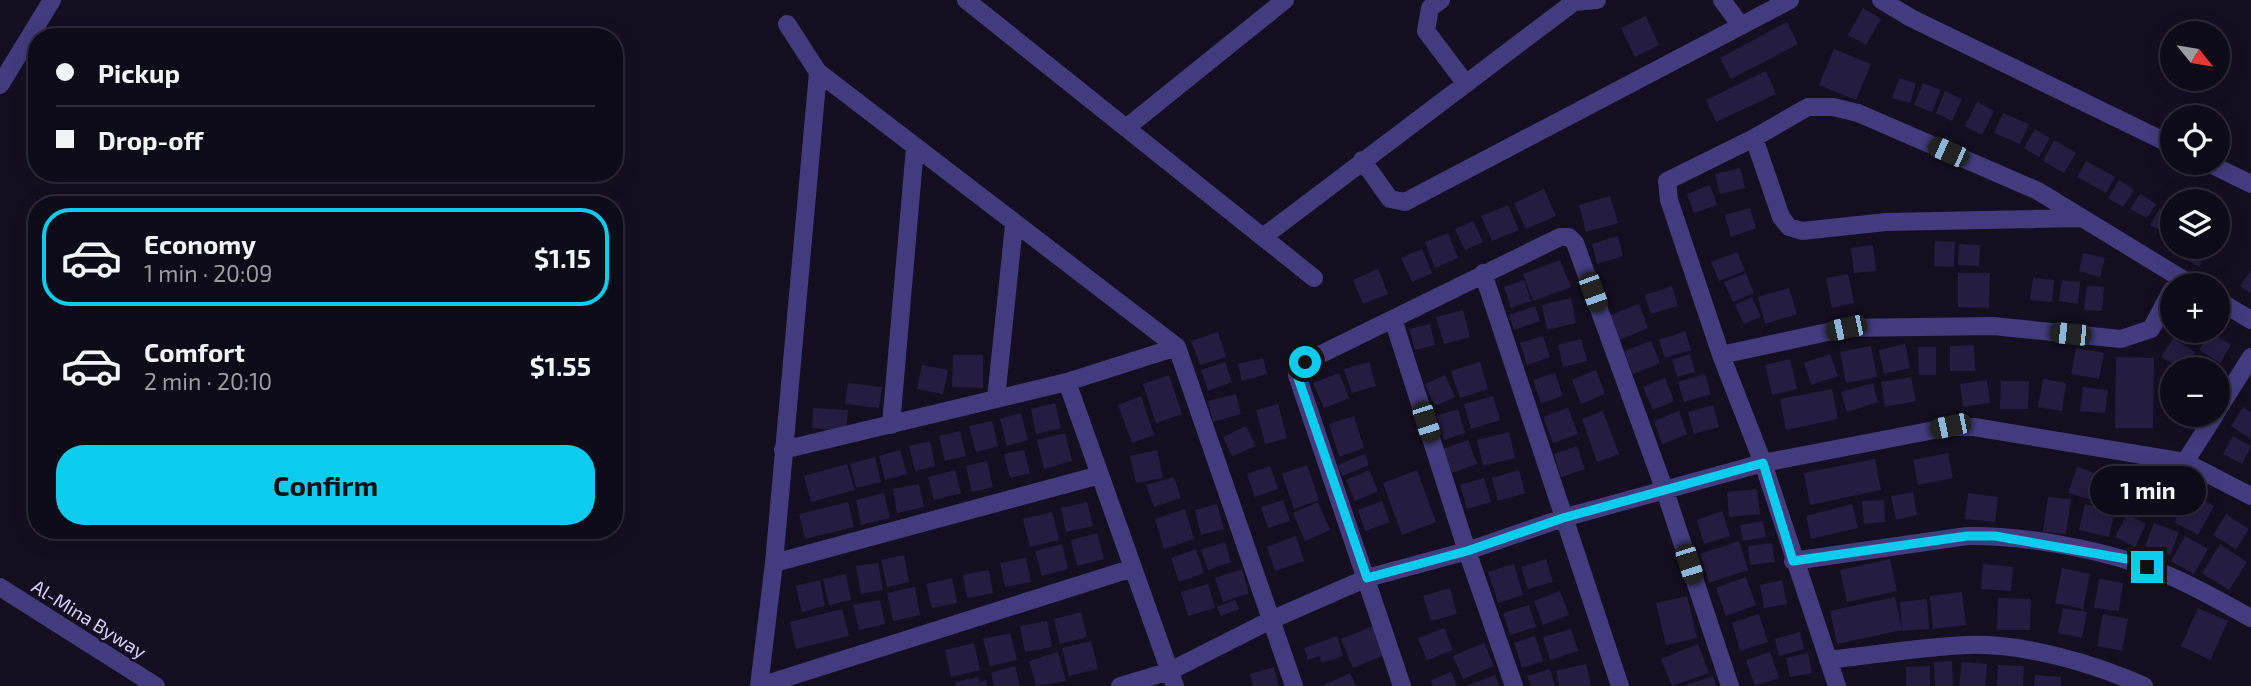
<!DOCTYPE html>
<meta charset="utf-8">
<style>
body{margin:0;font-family:"Exo 2",sans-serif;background:#1c1926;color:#f1f3f6;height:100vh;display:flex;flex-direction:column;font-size:26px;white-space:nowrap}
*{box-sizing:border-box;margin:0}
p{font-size:23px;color:#9b9ba2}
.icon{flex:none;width:38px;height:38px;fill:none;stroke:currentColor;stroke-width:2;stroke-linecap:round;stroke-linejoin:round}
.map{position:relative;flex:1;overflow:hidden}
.details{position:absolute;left:28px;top:196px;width:595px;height:343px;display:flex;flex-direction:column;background:#0e0b19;border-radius:28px;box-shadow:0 4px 18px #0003,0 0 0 2px #2e2b38}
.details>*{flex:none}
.banner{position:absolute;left:28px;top:28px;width:595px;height:154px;border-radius:28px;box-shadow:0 4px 18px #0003,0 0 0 2px #2e2b38;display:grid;align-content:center;height:154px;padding:0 28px;background:#0e0b19}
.needle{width:46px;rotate:120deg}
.controls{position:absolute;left:2160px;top:21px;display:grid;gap:14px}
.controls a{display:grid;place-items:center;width:70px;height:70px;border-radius:50%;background:#0e0b19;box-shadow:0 4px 18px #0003,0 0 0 2px #2e2b38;font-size:35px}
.end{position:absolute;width:32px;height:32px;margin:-16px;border:9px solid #0cccee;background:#111;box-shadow:0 0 0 4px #111}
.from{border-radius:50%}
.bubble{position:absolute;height:49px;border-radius:24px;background:#0e0b19;box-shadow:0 4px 18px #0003,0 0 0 2px #2e2b38;font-size:23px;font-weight:700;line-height:49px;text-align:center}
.car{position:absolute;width:21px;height:42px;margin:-21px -10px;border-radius:9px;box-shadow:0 0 5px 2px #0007;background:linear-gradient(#222 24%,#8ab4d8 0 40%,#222 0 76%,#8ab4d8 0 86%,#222 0)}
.banner b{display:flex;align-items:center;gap:24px;height:66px;font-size:26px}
.banner b+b{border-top:2px solid #2e2b38}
.banner i{width:18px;height:18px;background:#f1f3f6}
ul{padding:12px 0 0;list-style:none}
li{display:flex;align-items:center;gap:21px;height:98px;margin:0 14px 10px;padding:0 14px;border:4px solid transparent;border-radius:28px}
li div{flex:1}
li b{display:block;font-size:26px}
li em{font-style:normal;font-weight:700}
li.selected{border-color:#0cccee}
li>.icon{width:63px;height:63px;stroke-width:1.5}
.action{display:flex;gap:14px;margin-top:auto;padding:14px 28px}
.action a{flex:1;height:80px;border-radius:28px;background:#0cccee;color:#111;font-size:28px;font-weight:700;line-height:80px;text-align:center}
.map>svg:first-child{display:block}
.building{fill:#251c41}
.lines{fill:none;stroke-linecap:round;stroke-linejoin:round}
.minor{stroke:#423c7e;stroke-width:18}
.tertiary{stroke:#423c7e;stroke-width:18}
.route{stroke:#0cccee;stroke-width:9}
.labels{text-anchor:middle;stroke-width:5;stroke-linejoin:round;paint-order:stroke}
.street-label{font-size:19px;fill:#d8d1fd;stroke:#130f21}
</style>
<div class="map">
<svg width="2251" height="686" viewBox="0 0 2251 686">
<rect width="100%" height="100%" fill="#130f21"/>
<!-- building -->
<path class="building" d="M1863,8L1881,19L1866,45L1848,35Z
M1646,16L1659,45L1635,57L1621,28Z
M1787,22L1798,44L1731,79L1720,58Z
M1834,49L1871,64L1856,100L1819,85Z
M1766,71L1776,94L1716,122L1706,100Z
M1899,78L1916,83L1910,103L1892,98Z
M1923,83L1941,90L1932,112L1914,105Z
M1945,91L1962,99L1952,121L1936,113Z
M1977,102L1994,111L1982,135L1965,126Z
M2003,113L2029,124L2020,144L1994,133Z
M2035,129L2050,138L2039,157L2024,148Z
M2054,140L2076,153L2064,173L2043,161Z
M2086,161L2115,177L2106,193L2077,177Z
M1740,168L1745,188L1720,194L1715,174Z
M2119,180L2134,190L2123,207L2108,198Z
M1710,185L1717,205L1694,213L1687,194Z
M1544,189L1556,216L1526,229L1514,203Z
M2140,194L2156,204L2147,218L2130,209Z
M1610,196L1618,223L1586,232L1579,205Z
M1508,205L1519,230L1492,241L1481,216Z
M1750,208L1756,228L1731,237L1725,215Z
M2160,208L2172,215L2171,236L2150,225Z
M1473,221L1483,242L1465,250L1455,229Z
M1448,233L1458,258L1435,268L1425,242Z
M1618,236L1623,256L1597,264L1592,244Z
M1935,241L1955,242L1954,267L1934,266Z
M1959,244L1980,245L1979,266L1958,265Z
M1873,245L1876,271L1854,273L1851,248Z
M2181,247H2211L2199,267L2177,254Z
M1422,249L1432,273L1412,282L1401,258Z
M1737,252L1745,271L1719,281L1711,262Z
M2083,253L2105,258L2100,277L2079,271Z
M1560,260L1571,287L1533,301L1523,274Z
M1378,269L1388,294L1363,304L1353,280Z
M2251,270V293L2240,286Z
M1746,273L1754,293L1733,302L1724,282Z
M1958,273H1990L1989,308L1958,307Z
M1848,274L1854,303L1832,308L1826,278Z
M2033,278L2054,280L2052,302L2030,300Z
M1524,280L1531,301L1511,308L1504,287Z
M2062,280L2080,282L2078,304L2059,301Z
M1672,286L1678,306L1651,314L1645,295Z
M2087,286L2104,287L2102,311L2084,310Z
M1789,288L1797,314L1765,324L1758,297Z
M1752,297L1761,317L1744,324L1735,305Z
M1571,298L1576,323L1547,330L1542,305Z
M1639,304L1648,328L1617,341L1608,316Z
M1535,306L1540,321L1514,330L1509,315Z
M1463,310L1470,337L1444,344L1436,317Z
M1430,324L1435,345L1415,350L1409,329Z
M1685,331L1691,350L1665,358L1659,340Z
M2175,331H2202L2195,342Z
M1218,332L1226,357L1200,365L1191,341Z
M2211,332L2231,345L2220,363L2199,350Z
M1543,336L1550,357L1527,365L1520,343Z
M2173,338L2195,352L2184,369L2161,357Z
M1581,339L1587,361L1563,367L1558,345Z
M1651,341L1660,363L1633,374L1624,351Z
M1905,344L1910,368L1884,374L1879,350Z
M1974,345L1975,371H1950V346Z
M1871,346L1877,377L1846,383L1840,352Z
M1918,347H1936V375H1919Z
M2076,348L2104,353L2099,379L2071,374Z
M1690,354L1695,372L1677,377L1672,360Z
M1830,354L1838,376L1811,385L1804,363Z
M953,355H983V388L952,387Z
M2116,357L2154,358L2153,428H2115Z
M1263,358L1267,374L1242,381L1238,364Z
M1790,359L1797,389L1772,395L1765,365Z
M1225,362L1232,382L1208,391L1201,370Z
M1369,362L1376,386L1352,393L1344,369Z
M1480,362L1488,389L1460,398L1451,371Z
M922,365L948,370L943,394L917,389Z
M1596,370L1605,394L1581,404L1572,380Z
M1339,373L1349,398L1324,408L1313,383Z
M1555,373L1563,396L1541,403L1533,380Z
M1705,374L1711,394L1684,402L1678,382Z
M1169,375L1182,414L1156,423L1143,384Z
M1445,375L1455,397L1435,406L1425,384Z
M1911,377L1916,401L1885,407L1881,382Z
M1665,378L1674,401L1653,410L1643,387Z
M2043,379L2066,383L2062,411L2038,407Z
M1987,380L1990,403L1963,407L1960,384Z
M2001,381H2029L2028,409H2000Z
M848,383L882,387L879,408L845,404Z
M1873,383L1878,402L1847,412L1841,392Z
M2083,387L2108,390L2105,413L2080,411Z
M1832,389L1838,419L1786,430L1780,399Z
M1236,394L1241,414L1213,422L1208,401Z
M1141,396L1154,435L1132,443L1118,405Z
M1493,396L1500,420L1471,429L1464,404Z
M1055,403L1061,428L1036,434L1031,409Z
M1278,404L1287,438L1265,444L1256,410Z
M1713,405L1719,427L1694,434L1688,412Z
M2243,407L2251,412V439L2231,426Z
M813,408L848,410L846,431L812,428Z
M1568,408L1578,434L1553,443L1543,417Z
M1458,409L1465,433L1444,440L1436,416Z
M1603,411L1619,454L1597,462L1582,419Z
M1679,411L1687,434L1662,444L1654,421Z
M1021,413L1028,440L1007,446L1000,419Z
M1354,416L1364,448L1339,457L1329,424Z
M992,421L998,446L976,452L969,426Z
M1246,426L1256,446L1232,456L1223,437Z
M960,431L966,456L945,461L939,436Z
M1509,432L1515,458L1483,466L1477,440Z
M1065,433L1072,461L1044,469L1037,440Z
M2233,436L2251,446L2242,464L2223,454Z
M1468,440L1477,464L1452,473L1443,449Z
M930,441L935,466L915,471L909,446Z
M1577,446L1585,469L1561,477L1554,454Z
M900,450L907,474L885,480L879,456Z
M1024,450L1030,473L1010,478L1004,454Z
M1157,450L1163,478L1136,483L1130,456Z
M1948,453L1953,478L1918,485L1913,460Z
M1365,454L1369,465L1342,476L1338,465Z
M875,457L881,482L856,488L850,464Z
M1875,459L1881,490L1810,505L1804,473Z
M987,461L993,487L972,492L966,466Z
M847,464L855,490L811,502L804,476Z
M1307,465L1319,500L1294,509L1282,474Z
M1270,466L1278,489L1255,497L1247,474Z
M2077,467L2101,475L2093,500L2068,493Z
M955,470L961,493L934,500L928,477Z
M1369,470L1378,491L1355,501L1346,480Z
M1417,470L1436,522L1402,535L1383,483Z
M1519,470L1525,493L1498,501L1492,478Z
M2111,472L2136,480L2128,504L2103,495Z
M1174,477L1181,498L1154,507L1146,485Z
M1484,478L1491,502L1467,509L1460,485Z
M919,484L924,507L897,513L893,489Z
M1757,489L1760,514L1729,517L1727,492Z
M1913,492L1917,515L1896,520L1891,496Z
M884,493L890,518L861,525L856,500Z
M1968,493L1998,497L1995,522L1965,519Z
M2190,493L2214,506L2198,535L2174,522Z
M2048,497L2071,499L2066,534L2043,532Z
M1283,500L1290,521L1268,528L1261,507Z
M1884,500L1885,522L1864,524L1862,501Z
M1382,501L1390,522L1365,531L1358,510Z
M848,502L854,527L805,539L799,514Z
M1087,502L1093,526L1066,532L1061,508Z
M1318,502L1330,530L1305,541L1293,513Z
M1217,504L1224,529L1201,535L1195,510Z
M1852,504L1858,528L1811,539L1806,516Z
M2085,504L2115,511L2109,537L2079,530Z
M1185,509L1194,539L1164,549L1155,519Z
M1722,511L1730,536L1704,544L1697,520Z
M1052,512L1059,540L1030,547L1023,519Z
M2127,514L2146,524L2135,547L2115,537Z
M2226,514L2249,529L2236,549L2213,535Z
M1763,521L1766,537L1743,541L1740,525Z
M2154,523L2179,532L2170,555L2145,546Z
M1097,533L1104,559L1077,566L1071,540Z
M1296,536L1304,561L1275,571L1267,547Z
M2185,536L2208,549L2194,574L2171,561Z
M1739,541L1748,570L1709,583L1700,554Z
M1225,542L1231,562L1208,570L1201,550Z
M1772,543L1775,562L1750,565L1748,546Z
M1062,544L1068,569L1042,576L1035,551Z
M2220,544L2247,562L2229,590L2202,573Z
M1196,549L1204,573L1179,582L1171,558Z
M904,555L909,582L887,587L881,560Z
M1026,558L1031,582L1005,587L1000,563Z
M1546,559L1553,582L1528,589L1521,567Z
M1890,559L1897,591L1847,602L1840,570Z
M878,563L883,590L861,594L856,566Z
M1514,564L1523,595L1498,603L1488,572Z
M1983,564L2013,567L2011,591L1981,589Z
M2062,568L2090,574L2083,609L2055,603Z
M1242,569L1249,593L1223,602L1215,578Z
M989,570L993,593L967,598L963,575Z
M846,574L851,600L829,605L823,579Z
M1746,577L1756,605L1726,616L1716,588Z
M952,578L957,603L932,608L926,584Z
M2099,579L2123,583L2119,611L2094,608Z
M820,580L825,606L802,612L796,586Z
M1782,580L1787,604L1764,608L1760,585Z
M1208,584L1215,608L1188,616L1181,592Z
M915,587L920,615L893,621L887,593Z
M1450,588L1457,614L1431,621L1423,596Z
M1560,591L1569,615L1543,625L1534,601Z
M1962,592L1966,625L1933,629L1930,596Z
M1687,596L1697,638L1666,645L1656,603Z
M1895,597L1902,630L1837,644L1830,611Z
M1998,598L2031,599L2030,630H1997Z
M1927,599L1929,629L1902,631L1900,602Z
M880,600L885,624L859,630L853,605Z
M1235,600L1239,609L1221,616L1217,607Z
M1529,605L1536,627L1510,635L1503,613Z
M2063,608L2087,612L2082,638L2058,633Z
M2198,608L2228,621L2210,660L2181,646Z
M842,609L849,636L796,649L790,622Z
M1081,612L1087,637L1060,644L1054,619Z
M1759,614L1768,642L1740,651L1732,623Z
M2103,614L2128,619L2122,651L2097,646Z
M1047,621L1052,647L1025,652L1020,626Z
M1373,626L1384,655L1353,668L1341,639Z
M1444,628L1453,650L1427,660L1418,638Z
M1571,629L1578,651L1550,660L1543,637Z
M1800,632L1804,649L1779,656L1775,639Z
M1010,633L1017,660L990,666L983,639Z
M1337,636L1343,656L1322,663L1319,656L1308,660L1304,648Z
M1535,636L1543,661L1522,668L1514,643Z
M1091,641L1098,669L1069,676L1062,648Z
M974,643L980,670L951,677L945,650Z
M1484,643L1494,666L1463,679L1453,656Z
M1698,644L1709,673L1672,686L1661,659Z
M1058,652L1066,681L1036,686L1029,661Z
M1770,652L1779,678L1755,686L1746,660Z
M1808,653L1812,673L1790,677L1786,658Z
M1952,661L1953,686H1935L1934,662Z
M1962,662L1987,664L1985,686H1959Z
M1586,664L1591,686H1559L1556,671Z
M1998,665L2024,666L2023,686H1997Z
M1015,666L1020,686H994L991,673Z
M1930,666V686H1906V667Z
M1274,667L1279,686H1253L1250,674Z
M1550,669L1555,686H1531L1527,676Z
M1451,672L1457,686H1433L1431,680Z
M1350,673L1356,686H1321Z
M1495,675L1499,686H1466Z
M2035,675L2061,677V686H2034Z
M1713,676L1716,686H1686V685Z
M978,677L979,682L986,680L987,686H956L955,682Z"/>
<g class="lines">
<!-- minor -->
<path class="minor" d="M966,0L1314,278
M1441,0L1430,8L1426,31L1466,84
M1722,0L1741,26
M1881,0L1911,18L2172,145
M787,24L818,72L1177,347L1294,686
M1126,128L1285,0
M1754,138L1781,217L1789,227L1802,231L1886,222L2080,218
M1362,160L1390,199L1405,202L1790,0
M2208,163L2251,184
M1263,237L1574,2L1597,0
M1483,273L1620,686
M2217,300L2251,320
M1393,319L1467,551L1514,686
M1721,355L1846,328L1993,326L2121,339L2151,329L2172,290
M1067,382L1175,686
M996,399L1014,225
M2217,411L2251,357
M891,425L915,147
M783,450L1067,382L1177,347
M2185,462L2215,415
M1793,561L1967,536C2025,535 2112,551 2165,574C2195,586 2223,603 2251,618
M774,563L1100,475
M0,587L156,686
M1828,660C1874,655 1921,647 1967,645C2023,643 2093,663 2144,686
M759,686L774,563L818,72
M760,686L1133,568
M1120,686L1170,671L1271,620L1367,578L1467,551L1563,518L1763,463L1950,427H1974L2185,462L2251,496
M1402,686L1297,375L1305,362L1560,237H1569L1575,243L1665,491L1730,686
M1837,686L1763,463L1721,355L1669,200L1667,181L1754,138L1808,107H1833L1858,113L2038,191L2192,285"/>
<!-- tertiary -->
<path class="tertiary" d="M0,85L52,0"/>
</g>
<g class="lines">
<!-- route -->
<path class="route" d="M1305,362L1297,375L1367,578L1467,551L1563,518L1763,463L1793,561L1967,536H1995L2127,559L2147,567"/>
</g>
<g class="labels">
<!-- street labels -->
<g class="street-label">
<text transform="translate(89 619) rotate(32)" y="7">Al-Mina Byway</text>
</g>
</g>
</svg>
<div class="controls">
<a><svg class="needle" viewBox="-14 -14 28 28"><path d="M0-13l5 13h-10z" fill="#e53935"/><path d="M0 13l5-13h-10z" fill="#9b9ba2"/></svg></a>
<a><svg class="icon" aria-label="locate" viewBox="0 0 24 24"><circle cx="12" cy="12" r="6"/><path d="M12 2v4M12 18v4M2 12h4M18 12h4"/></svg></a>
<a><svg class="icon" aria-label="layers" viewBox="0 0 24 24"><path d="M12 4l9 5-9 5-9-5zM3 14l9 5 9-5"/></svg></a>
<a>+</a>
<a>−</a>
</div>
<i class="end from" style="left:1305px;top:362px"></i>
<i class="end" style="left:2147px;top:567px"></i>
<div class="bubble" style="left:2090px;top:466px;width:116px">1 min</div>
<i class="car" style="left:1948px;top:152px;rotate:294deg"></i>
<i class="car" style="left:1593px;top:292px;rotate:160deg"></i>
<i class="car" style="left:1846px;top:328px;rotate:258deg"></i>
<i class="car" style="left:2070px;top:334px;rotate:276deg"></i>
<i class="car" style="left:1426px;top:422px;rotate:162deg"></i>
<i class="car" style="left:1950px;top:426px;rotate:258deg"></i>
<i class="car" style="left:1689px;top:564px;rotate:162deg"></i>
<div class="banner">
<b><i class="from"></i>Pickup</b>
<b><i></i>Drop-off</b>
</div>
<section class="details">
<ul>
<li class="selected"><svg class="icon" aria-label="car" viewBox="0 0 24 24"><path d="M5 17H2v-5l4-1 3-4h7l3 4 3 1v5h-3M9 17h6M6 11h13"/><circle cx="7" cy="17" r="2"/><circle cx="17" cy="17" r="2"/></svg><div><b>Economy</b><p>1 min · 20:09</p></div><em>$1.15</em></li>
<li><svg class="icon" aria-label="car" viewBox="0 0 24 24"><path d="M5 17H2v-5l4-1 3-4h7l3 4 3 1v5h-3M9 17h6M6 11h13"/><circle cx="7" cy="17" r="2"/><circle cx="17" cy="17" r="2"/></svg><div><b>Comfort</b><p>2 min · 20:10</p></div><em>$1.55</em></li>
</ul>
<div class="action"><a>Confirm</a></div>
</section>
</div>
